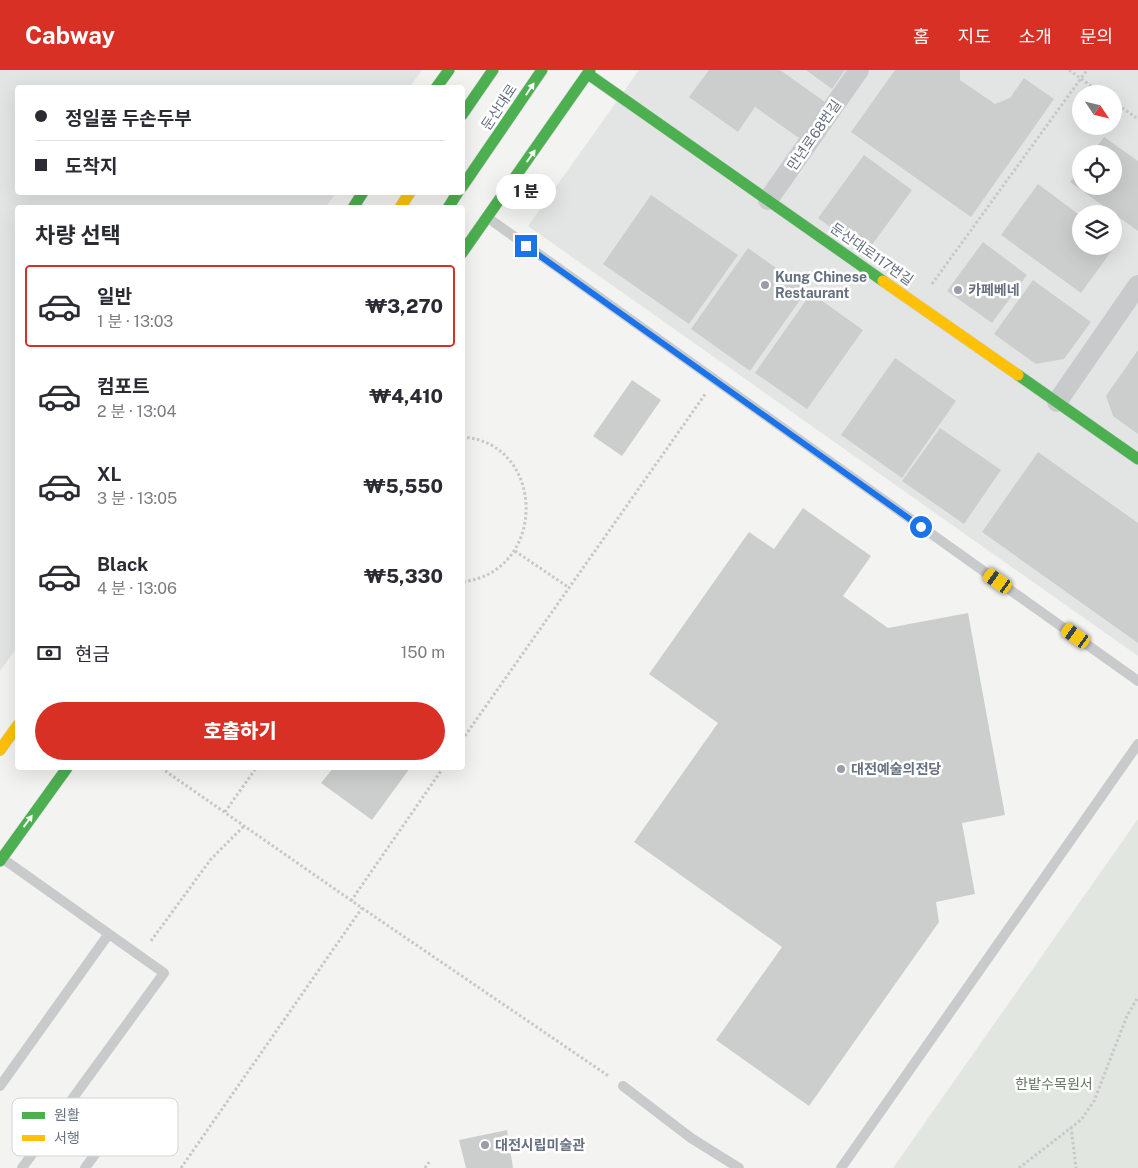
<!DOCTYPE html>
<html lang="ko">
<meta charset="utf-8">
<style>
body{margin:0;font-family:"Public Sans","Noto Sans KR",sans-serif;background:#f7f7f7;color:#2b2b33;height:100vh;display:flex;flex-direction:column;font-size:19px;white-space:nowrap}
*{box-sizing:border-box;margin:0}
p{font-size:16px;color:#7c7c81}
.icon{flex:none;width:28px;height:28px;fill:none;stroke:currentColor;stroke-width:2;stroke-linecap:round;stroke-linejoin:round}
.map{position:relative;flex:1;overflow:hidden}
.drawer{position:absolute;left:15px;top:135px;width:450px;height:565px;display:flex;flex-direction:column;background:#fff;border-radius:5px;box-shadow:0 5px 20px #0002}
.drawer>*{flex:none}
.guide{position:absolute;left:15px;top:15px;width:450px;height:110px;border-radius:5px;box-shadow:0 5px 20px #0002;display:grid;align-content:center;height:110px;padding:0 20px;background:#fff}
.needle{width:32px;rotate:125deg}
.buttons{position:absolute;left:1072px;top:15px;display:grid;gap:10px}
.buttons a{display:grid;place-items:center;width:50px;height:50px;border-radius:50%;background:#fff;box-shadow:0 5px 20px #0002;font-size:25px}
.end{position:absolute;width:22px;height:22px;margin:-11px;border:6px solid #1a73e8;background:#fff;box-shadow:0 0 0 2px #fff}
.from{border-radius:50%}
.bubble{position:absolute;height:35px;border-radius:18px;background:#fff;box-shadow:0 5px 20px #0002;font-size:16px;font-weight:800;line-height:35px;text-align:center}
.car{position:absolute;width:15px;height:30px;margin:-15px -8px;border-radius:6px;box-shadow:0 0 4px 1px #0007;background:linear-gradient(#f5c518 24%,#345 0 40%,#f5c518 0 76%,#345 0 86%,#f5c518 0)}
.guide b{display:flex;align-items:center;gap:18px;height:48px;font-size:19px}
.guide b+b{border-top:1px solid #e1e1e2}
.guide i{width:12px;height:12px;background:#2b2b33}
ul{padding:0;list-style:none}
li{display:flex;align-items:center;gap:15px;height:82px;margin:0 10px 8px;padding:0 10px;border:2px solid transparent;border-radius:5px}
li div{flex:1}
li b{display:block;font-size:19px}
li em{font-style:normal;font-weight:800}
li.selected{border-color:#d93025}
li>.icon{width:45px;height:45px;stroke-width:1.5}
h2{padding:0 20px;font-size:22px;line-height:60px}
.pay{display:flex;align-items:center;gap:12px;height:55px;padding:0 20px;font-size:19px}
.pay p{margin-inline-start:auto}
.primary-button{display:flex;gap:10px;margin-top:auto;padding:10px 20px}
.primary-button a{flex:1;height:58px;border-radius:30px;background:#d93025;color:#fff;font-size:20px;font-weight:800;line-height:58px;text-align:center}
header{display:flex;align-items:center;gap:30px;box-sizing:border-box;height:70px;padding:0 25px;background:#d93025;color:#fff}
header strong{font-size:24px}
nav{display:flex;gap:28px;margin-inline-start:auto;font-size:18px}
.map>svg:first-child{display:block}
.built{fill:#e3e5e5;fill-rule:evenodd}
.green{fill:#e2e6e1}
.building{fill:#cccece}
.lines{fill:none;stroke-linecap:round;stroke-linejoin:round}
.fast-casing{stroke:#cfd0d0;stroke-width:12}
.slow-casing{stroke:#cfd0d0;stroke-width:12}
.path{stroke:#c7c8c8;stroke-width:3;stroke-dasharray:2.5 2.5;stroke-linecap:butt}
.lane{stroke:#c9cacc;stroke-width:10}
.street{stroke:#c9cacc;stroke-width:20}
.fast{stroke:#4caf50;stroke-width:11}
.slow{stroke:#ffc107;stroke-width:11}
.oneway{fill:#f6fbf6}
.route{stroke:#1a73e8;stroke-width:6}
.poi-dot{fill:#979ea8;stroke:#fff;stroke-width:2}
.labels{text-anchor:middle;stroke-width:5;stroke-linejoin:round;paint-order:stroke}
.street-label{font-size:14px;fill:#667080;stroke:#fff}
.poi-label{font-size:14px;font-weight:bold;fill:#667080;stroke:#fff;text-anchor:start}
.park-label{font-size:14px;fill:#657764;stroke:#fff}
.key{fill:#fff;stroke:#d1d4d9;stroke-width:1}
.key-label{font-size:14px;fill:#667080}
</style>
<header>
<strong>Cabway</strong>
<nav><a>홈</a><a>지도</a><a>소개</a><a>문의</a></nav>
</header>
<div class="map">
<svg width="1138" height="1098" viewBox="0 0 1138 1098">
<rect width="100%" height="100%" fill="#f3f4f2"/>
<!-- built -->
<path class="built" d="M0,0H422L409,18H18V122L336,123L325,138H18V576L0,601Z
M639,0H1138V586L528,156ZM1081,24H1114V56H1081ZM1081,84H1114V116H1081ZM1081,144H1114V176H1081Z"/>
<!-- green -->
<path class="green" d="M1138,749V1098H893Z"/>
<!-- building -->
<path class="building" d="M709,0H780L825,32L799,68L755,37L738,62L689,27Z
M806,0H845L832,19Z
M895,0H960V10L995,34L1010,28L1024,8L1054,29L971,147L851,62Z
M1104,67L1138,91V161L1070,112L1081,97V116H1114V84H1091Z
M864,85L912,120L866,183L818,148Z
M1038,114L1081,146V176H1114V169L1118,172L1081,223L1001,165Z
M651,125L738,185L689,254L603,194Z
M983,172L1027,205L992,253L947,221Z
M748,178L807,220L750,301L691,259Z
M1033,210L1091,252L1064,289L1036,294L994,264Z
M811,223L863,260L807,339L755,303Z
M1138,280V364L1113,346L1106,326Z
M895,288L956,331L902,408L841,365Z
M632,310L661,330L622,386L593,366Z
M940,358L1001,400L964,454L902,411Z
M1038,382L1138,453V573L982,462Z
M803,438L871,486L843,526L888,558L968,543L1005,745L962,753L975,824L936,832L939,852L809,1036L716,970L782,877L634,772L718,653L649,604L749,462L774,479Z
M333,698H410L372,750L321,713Z
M507,1060L513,1098H466L459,1070Z"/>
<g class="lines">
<defs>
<path id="fast" d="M588,4L883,211
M436,18L449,0
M462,45L493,0
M462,117L542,0
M353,138L363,122
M448,138L458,122
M462,183L590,0
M1018,305L1138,389
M0,791L67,698"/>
<path id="slow" d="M400,138L410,122
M883,211L1018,305
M0,680L18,655"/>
</defs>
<!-- fast casing -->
<use href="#fast" class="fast-casing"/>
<!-- slow casing -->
<use href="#slow" class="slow-casing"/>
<!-- path -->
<path class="path" d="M1069,0L1102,24
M1114,32L1138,49
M932,214L1087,0
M462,367C546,372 549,502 462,512
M515,481L568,517
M462,670L706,323
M161,698L362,838L610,1007
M225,742L256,698
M351,831L443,698
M151,871L211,789L244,756
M1071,1057L1076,1098
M181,1098L362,838
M425,1098L429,1092
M1019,1098L1081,1050L1094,1031L1127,946L1138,927"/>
<!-- lane -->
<path class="lane" d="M488,148L1138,611
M2,788L164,903L22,1098
M0,1016L108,865
M623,1016L691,1068L739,1098
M85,1098L132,1034
M841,1098L1138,674"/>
<!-- street -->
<path class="street" d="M768,130L859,0
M1057,332L1138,215"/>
<!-- fast -->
<use href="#fast" class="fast"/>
<!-- slow -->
<use href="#slow" class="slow"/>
</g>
<!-- one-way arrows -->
<defs><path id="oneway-solid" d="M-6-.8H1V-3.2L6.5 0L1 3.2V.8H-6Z" transform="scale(1.25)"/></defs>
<g class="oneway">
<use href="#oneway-solid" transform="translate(530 19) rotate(-56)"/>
<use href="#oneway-solid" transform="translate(531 86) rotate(-55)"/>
<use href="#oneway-solid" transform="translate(28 751) rotate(-54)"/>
</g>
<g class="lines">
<!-- route -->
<path class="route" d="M526,176L921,457"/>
</g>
<!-- markers -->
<g class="poi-dot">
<circle cx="765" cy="215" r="5"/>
<circle cx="958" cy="220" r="5"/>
<circle cx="841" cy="699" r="5"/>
<circle cx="485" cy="1075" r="5"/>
</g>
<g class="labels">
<!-- street labels -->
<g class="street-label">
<text transform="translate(499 37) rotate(-56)" y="5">둔산대로</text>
<text transform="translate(814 65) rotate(-55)" y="5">만년로68번길</text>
<text transform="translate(872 184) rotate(35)" y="5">둔산대로117번길</text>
</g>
<!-- poi labels -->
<g class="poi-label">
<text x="775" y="212">Kung Chinese<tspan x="775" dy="16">Restaurant</tspan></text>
<text x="968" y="225">카페베네</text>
<text x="851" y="704">대전예술의전당</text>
<text x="495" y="1080">대전시립미술관</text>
</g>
<!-- park labels -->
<g class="park-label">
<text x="1054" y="1019">한밭수목원서</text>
</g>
</g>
<!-- legend -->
<rect x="12" y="1028" width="166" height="58" rx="8" class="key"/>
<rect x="22" y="1042" width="23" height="7" fill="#4caf50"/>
<rect x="22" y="1065" width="23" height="6" fill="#ffc107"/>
<g class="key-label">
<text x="54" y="1050">원활</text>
<text x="54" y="1073">서행</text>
</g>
</svg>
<div class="buttons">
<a><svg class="needle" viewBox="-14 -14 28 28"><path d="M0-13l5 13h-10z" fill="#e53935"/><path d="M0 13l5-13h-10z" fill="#7c7c81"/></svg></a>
<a><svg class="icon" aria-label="locate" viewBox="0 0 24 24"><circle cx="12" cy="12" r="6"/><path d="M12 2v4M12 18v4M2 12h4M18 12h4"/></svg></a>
<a><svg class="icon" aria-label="layers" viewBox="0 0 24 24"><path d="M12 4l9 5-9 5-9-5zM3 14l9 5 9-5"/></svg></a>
</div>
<i class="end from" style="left:921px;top:457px"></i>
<i class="end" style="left:526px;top:176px"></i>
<div class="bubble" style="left:496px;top:104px;width:60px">1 분</div>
<i class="car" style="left:998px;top:511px;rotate:305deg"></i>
<i class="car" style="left:1076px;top:566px;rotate:305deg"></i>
<div class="guide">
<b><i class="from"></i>정일품 두손두부</b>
<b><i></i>도착지</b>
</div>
<section class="drawer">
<h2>차량 선택</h2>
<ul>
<li class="selected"><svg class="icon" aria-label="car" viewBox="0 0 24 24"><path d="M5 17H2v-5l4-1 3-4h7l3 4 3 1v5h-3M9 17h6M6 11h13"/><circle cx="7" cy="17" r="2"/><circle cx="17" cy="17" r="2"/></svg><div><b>일반</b><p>1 분 · 13:03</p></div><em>₩3,270</em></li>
<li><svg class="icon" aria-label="car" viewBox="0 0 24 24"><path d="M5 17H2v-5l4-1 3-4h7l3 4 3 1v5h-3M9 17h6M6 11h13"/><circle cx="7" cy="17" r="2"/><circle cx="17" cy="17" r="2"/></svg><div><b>컴포트</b><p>2 분 · 13:04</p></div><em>₩4,410</em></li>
<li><svg class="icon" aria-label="car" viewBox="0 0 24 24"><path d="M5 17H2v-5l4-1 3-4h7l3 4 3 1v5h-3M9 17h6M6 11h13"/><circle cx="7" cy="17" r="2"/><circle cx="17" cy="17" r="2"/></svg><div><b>XL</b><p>3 분 · 13:05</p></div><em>₩5,550</em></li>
<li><svg class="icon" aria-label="car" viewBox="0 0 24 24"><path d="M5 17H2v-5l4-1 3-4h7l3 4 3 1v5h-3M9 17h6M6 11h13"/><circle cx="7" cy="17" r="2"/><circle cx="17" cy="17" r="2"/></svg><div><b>Black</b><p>4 분 · 13:06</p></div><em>₩5,330</em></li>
</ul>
<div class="pay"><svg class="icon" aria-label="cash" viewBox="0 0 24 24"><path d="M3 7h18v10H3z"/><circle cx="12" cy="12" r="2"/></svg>현금<p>150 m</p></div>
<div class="primary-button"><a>호출하기</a></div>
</section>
</div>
